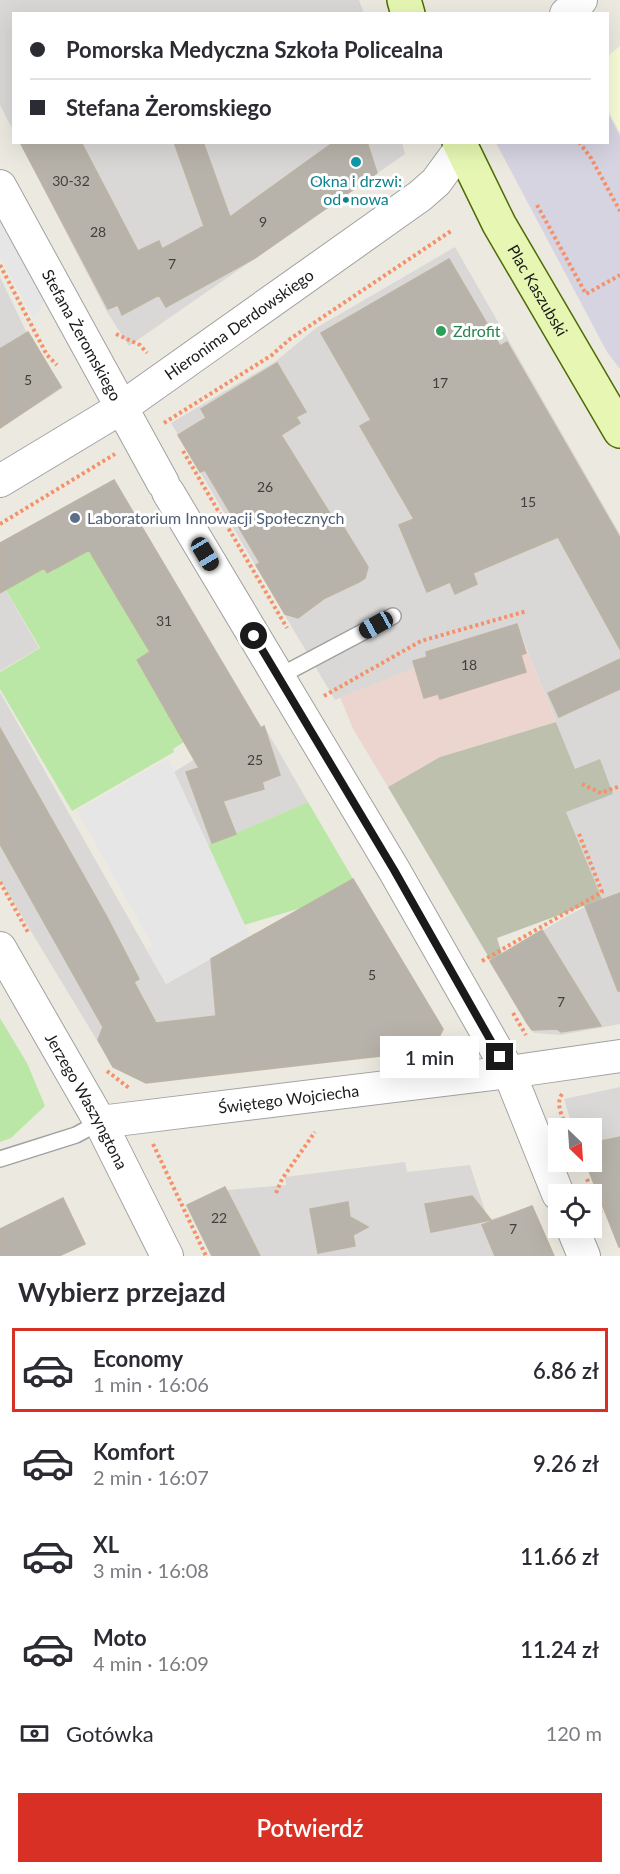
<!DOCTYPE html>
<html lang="pl">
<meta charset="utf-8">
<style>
body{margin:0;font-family:Lato,sans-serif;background:#f7f7f7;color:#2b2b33;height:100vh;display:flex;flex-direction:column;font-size:22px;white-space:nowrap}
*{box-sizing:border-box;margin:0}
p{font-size:20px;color:#7c7c81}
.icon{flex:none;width:33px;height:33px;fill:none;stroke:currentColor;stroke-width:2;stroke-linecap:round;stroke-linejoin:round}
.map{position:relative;height:1256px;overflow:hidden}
.drawer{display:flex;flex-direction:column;background:#fff;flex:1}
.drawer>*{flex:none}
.banner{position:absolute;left:12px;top:12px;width:597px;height:132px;border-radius:0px;box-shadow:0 6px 24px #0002;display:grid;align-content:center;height:132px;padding:0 18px;background:#fff}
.needle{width:39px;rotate:155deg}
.tools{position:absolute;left:548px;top:1118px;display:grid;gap:12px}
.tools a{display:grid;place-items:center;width:54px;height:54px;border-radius:0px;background:#fff;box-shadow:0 6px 24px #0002;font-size:30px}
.end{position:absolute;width:27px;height:27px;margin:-14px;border:8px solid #1a1a1a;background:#fff;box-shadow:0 0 0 3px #fff}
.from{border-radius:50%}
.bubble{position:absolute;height:42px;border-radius:0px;background:#fff;box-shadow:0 6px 24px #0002;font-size:20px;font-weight:600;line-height:42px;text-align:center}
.car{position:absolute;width:18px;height:36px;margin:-18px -9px;border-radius:8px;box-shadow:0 0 4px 2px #0007;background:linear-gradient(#222 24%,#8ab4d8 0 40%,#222 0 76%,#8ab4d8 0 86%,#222 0)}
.banner b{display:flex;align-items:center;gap:21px;height:57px;font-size:22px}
.banner b+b{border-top:2px solid #e1e1e2}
.banner i{width:15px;height:15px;background:#2b2b33}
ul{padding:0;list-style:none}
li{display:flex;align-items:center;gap:18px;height:84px;margin:0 12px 9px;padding:0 6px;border:3px solid transparent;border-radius:0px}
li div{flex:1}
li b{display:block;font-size:22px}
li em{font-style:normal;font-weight:600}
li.on{border-color:#d93025}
li>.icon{width:54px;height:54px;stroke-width:1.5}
h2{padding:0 18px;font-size:27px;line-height:72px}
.pay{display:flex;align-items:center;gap:15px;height:66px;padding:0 18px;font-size:22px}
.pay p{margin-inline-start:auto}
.primary-button{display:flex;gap:12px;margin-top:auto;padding:12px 18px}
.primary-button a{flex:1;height:69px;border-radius:0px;background:#d93025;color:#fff;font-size:24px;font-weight:600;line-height:69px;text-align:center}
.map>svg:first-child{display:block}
.residential{fill:#d9d8d7}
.commercial{fill:#edd5cf}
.education{fill:#f7fed7}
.construction{fill:#bcc0ac}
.grass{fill:#bae6a6}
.parking{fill:#e6e6e6}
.plaza{fill:#d7d4e2}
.building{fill:#b8b3aa;stroke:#bdb3a3;stroke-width:1.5}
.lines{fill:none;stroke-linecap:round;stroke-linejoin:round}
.lane-casing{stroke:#a1a1a1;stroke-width:18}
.street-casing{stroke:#a1a1a1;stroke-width:34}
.secondary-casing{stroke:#4e6b07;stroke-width:36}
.path{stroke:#f59068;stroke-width:4;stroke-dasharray:3 3;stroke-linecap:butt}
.lane{stroke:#fff;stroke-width:15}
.street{stroke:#fff;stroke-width:32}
.secondary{stroke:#e7f7b3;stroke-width:33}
.route{stroke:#1a1a1a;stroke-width:8}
.culture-dot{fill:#0f9aa8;stroke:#fff;stroke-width:2}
.leisure-dot{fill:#2e9e5b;stroke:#fff;stroke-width:2}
.service-dot{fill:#5c6f8a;stroke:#fff;stroke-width:2}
.labels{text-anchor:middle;stroke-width:6;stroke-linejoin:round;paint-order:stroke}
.number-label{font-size:14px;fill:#42403e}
.culture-label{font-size:16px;fill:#0d838f;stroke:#fff}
.street-label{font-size:16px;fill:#1a1a1a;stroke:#fff}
.leisure-label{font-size:16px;fill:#27864d;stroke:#fff;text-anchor:start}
.service-label{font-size:16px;fill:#4e5e75;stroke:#fff;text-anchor:start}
</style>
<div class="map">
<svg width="620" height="1256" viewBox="0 0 620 1256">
<rect width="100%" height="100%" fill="#eceae0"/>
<!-- residential -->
<path class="residential" d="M0,0H359L364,13L14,14L13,130L0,105Z
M402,142L405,154L129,346L107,312L20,143Z
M455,247L620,534V1024L561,1035L534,1033L491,961L569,915L601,899L566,812L575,769L517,624L426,653L427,657L415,668L335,700L171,423L276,361L316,328Z
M0,277L26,331L63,388L0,428Z
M0,580L39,648L0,671Z
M0,692L166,984L353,879L443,1029L433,1050L146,1083L113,1067L0,880Z
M264,726L308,802L208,845L174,772L229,738Z
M620,1087V1250L585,1161H591V1128H573L564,1099Z
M405,1162L407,1172L470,1165L488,1220L533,1206L554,1256H211L186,1206L225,1187L227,1190L286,1185L285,1177Z"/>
<!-- commercial -->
<path class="commercial" d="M517,624L556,722L440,757L388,787L353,729L340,697L415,668L413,661L427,657L426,652Z"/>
<!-- education -->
<path class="education" d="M620,46V133L608,110V56Z"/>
<!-- construction -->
<path class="construction" d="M556,722L575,769L600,759L613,794L566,812L602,899L497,938L502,954L491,961L388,787L440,757Z"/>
<!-- grass -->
<path class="grass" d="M86,544L149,652L136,660L184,742L173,749L174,752L72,811L0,689V672L40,648L6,590L43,569L47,574L55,570L52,564Z
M308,802L353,879L301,908L244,925L208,845Z
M0,1018L27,1063L45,1106L11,1138L0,1142Z"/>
<!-- parking -->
<path class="parking" d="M0,220L44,302L34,319L0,256Z
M168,758L250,936L166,984L147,950L153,946L77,811Z"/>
<!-- plaza -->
<path class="plaza" d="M608,113L620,136V369L607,352L496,143L608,142Z"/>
<!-- building -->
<path class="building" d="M20,142H81L138,251L159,241L162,249L204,226L174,142H203L230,217L334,142H367L377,173L255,258L166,307L159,295L122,315L118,305L108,309Z
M449,259L500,346L507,342L620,538V649L558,537L473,573L477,584L455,594L450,582L427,592L399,525L414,519L360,426L371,420L321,333Z
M28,332L61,387L0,428V349Z
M277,363L306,412L296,417L300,423L281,435L334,520L338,518L368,567L365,578L359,582L325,598L298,618L285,614L256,565L260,563L205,470L200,472L178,435L206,418L201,409Z
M114,480L261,728L264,726L280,775L262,782L264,789L223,801L236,834L212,843L186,772L199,768L137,660L150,652L89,550L47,573L44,568L0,593V543Z
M517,624L526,653L521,655L526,672L440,699L438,694L424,698L413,661L427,657L426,652Z
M620,659V689L559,717L548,693Z
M0,728L107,917L139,979L134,982L156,1023L216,1016L211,959L353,879L443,1029L433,1050L146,1083L113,1067L98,1040L103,1027L0,844Z
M620,893V991H618L585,906Z
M542,930L601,1026L561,1032L557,1029L532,1030L527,1023L490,961Z
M620,1137V1246L619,1247L585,1161H591V1143Z
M225,1187L237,1210L260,1256H212L187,1205Z
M472,1196L491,1220L431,1232L425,1204Z
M63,1198L85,1244L59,1256H0V1229Z
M348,1202L350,1217L368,1227L353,1235L355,1246L318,1253L310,1209Z
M532,1206L554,1256H495L482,1225Z"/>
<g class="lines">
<defs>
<path id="lane" d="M278,677L393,616
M0,1159L76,1135L100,1122"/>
<g id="street">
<path d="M566,14L581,0"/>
<path id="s1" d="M0,186L163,483"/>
<path id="s2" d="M0,481L121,408L420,196L436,182L461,148"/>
<path d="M168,492L394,870L509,1072L558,1194"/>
<path id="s3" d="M0,948L100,1122L167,1256"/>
<path id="s4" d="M100,1122L509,1072L620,1056"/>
<path d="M572,1227L584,1256"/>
</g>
<g id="secondary">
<path d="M404,0L408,14"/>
<path id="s5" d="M459,142L499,224L620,431"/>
</g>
</defs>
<!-- lane casing -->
<use href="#lane" class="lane-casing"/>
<!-- street casing -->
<use href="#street" class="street-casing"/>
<!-- secondary casing -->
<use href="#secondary" class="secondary-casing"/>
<!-- path -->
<path class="path" d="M579,142L591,158L620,211
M537,205L586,294L620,275
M0,265L47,355L57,365
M116,334L140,345L147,353
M164,423L272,355L290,339L451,231
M183,451L287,628
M0,524L115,454
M324,696L421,641L527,611
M582,784L601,793L620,786
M0,882L29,934
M482,961L602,892L579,834
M513,1013L526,1035
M107,1071L129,1088
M562,1094C556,1103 561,1113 564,1121
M153,1144L206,1256
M587,1179L601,1213
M276,1193L282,1179L315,1132"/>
<!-- lane -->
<use href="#lane" class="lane"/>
<!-- street -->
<use href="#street" class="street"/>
<!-- secondary -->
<use href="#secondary" class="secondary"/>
</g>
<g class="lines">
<!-- route -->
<path class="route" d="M254,636L394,870L500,1057"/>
</g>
<!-- markers -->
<circle class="culture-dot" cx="356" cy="162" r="6"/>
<circle class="leisure-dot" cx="441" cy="331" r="6"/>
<circle class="service-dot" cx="75" cy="518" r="6"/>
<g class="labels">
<!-- number labels -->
<g class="number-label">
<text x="71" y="186">30-32</text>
<text x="263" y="227">9</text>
<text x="98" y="237">28</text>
<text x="172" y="269">7</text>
<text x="28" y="385">5</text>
<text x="440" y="388">17</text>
<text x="265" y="492">26</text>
<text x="528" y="507">15</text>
<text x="164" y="626">31</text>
<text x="469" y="670">18</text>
<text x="255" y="765">25</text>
<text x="372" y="980">5</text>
<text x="561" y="1007">7</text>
<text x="219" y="1223">22</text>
<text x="513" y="1234">7</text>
</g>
<!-- culture labels -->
<g class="culture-label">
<text x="356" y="187">Okna i drzwi:<tspan x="356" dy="18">od•nowa</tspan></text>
</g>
<!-- street labels -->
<g class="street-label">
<text dy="6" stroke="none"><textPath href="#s5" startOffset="168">Plac Kaszubski</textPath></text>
<text dy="6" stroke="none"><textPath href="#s2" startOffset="286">Hieronima Derdowskiego</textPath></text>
<text dy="6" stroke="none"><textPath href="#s1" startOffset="170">Stefana Żeromskiego</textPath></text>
<text dy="6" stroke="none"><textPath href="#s4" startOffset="190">Świętego Wojciecha</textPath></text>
<text dy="6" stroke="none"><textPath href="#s3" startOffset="176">Jerzego Waszyngtona</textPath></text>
</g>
<!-- leisure labels -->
<g class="leisure-label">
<text x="453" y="337">Zdrofit</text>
</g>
<!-- service labels -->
<g class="service-label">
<text x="87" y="524">Laboratorium Innowacji Społecznych</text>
</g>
</g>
</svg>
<div class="tools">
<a><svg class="needle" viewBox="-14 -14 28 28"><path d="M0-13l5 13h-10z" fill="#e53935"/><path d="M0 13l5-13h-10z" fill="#7c7c81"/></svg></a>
<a><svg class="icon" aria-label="locate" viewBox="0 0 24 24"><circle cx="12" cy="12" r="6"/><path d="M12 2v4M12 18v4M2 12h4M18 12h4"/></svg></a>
</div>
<i class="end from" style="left:254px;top:636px"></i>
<i class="end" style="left:500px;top:1057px"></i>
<div class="bubble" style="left:380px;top:1036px;width:99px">1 min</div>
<i class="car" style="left:205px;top:554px;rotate:149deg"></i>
<i class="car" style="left:376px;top:625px;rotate:241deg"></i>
<div class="banner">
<b><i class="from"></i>Pomorska Medyczna Szkoła Policealna</b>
<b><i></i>Stefana Żeromskiego</b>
</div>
</div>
<section class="drawer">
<h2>Wybierz przejazd</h2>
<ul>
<li class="on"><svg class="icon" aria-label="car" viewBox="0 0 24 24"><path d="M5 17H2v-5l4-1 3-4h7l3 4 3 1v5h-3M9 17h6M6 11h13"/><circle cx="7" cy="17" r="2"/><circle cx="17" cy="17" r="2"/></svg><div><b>Economy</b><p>1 min · 16:06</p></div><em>6.86 zł</em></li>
<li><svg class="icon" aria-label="car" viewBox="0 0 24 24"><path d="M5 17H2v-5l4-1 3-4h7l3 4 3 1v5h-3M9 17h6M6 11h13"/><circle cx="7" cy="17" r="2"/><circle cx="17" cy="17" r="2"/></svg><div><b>Komfort</b><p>2 min · 16:07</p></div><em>9.26 zł</em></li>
<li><svg class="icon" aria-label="car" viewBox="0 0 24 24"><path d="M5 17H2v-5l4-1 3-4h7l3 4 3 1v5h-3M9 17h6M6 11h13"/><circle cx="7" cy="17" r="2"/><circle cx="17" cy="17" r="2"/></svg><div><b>XL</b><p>3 min · 16:08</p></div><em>11.66 zł</em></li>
<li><svg class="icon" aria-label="car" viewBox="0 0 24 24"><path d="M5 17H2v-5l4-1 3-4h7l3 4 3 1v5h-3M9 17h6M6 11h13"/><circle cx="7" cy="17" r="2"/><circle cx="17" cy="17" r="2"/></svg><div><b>Moto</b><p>4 min · 16:09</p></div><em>11.24 zł</em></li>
</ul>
<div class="pay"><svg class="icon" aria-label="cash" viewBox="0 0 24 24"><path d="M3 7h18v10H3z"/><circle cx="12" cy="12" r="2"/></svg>Gotówka<p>120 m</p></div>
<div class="primary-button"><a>Potwierdź</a></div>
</section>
